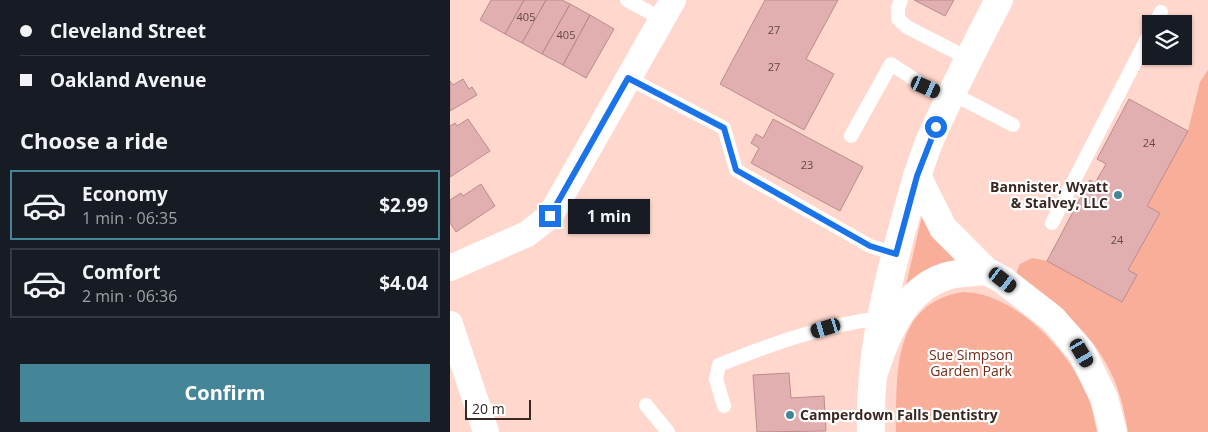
<!DOCTYPE html>
<meta charset="utf-8">
<style>
body{margin:0;font-family:"Open Sans",sans-serif;background:#242831;color:#f1f3f6;height:100vh;display:flex;flex-direction:column;font-size:19px;white-space:nowrap}
*{box-sizing:border-box;margin:0}
p{font-size:16px;color:#9ea1a6}
.icon{flex:none;width:28px;height:28px;fill:none;stroke:currentColor;stroke-width:2;stroke-linecap:round;stroke-linejoin:round}
.map{position:relative;flex:1;overflow:hidden}
.drawer{display:flex;flex-direction:column;background:#171b24;width:450px}
.drawer>*{flex:none}
.guide{display:grid;align-content:center;height:110px;padding:0 20px;background:#171b24}
.fabs{position:absolute;left:692px;top:15px;display:grid;gap:10px}
.fabs a{display:grid;place-items:center;width:50px;height:50px;border-radius:0px;background:#171b24;box-shadow:0 1px 4px #0004;font-size:25px}
.scale{position:absolute;left:15px;bottom:12px;width:66px;box-sizing:border-box;padding-left:5px;border:2px solid #392721;border-top:0;font-size:14px;line-height:18px;white-space:nowrap;color:#392721;-webkit-text-stroke:4px #fff;paint-order:stroke}
.end{position:absolute;width:22px;height:22px;margin:-11px;border:6px solid #1a73e8;background:#fff;box-shadow:0 0 0 2px #fff}
.from{border-radius:50%}
.bubble{position:absolute;height:35px;border-radius:0px;background:#171b24;box-shadow:0 1px 4px #0004;font-size:16px;font-weight:700;line-height:35px;text-align:center}
.car{position:absolute;width:15px;height:30px;margin:-15px -8px;border-radius:6px;box-shadow:0 0 4px 1px #0007;background:linear-gradient(#222 24%,#8ab4d8 0 40%,#222 0 76%,#8ab4d8 0 86%,#222 0)}
.guide b{display:flex;align-items:center;gap:18px;height:48px;font-size:19px}
.guide b+b{border-top:1px solid #363941}
.guide i{width:12px;height:12px;background:#f1f3f6}
ul{padding:0;list-style:none}
li{display:flex;align-items:center;gap:15px;height:70px;margin:0 10px 8px;padding:0 10px;border:2px solid #363941;border-radius:0px}
li div{flex:1}
li b{display:block;font-size:19px}
li em{font-style:normal;font-weight:700}
li.active{border-color:#448698}
li>.icon{width:45px;height:45px;stroke-width:1.5}
h2{padding:0 20px;font-size:22px;line-height:60px}
.cta{display:flex;gap:10px;margin-top:auto;padding:10px 20px}
.cta a{flex:1;height:58px;border-radius:0px;background:#448698;color:#fff;font-size:20px;font-weight:700;line-height:58px;text-align:center}
main{display:flex;flex:1;min-height:0}
.map>svg:first-child{display:block}
.green{fill:#f8ae98}
.building{fill:#e2afb0;stroke:#bc8c8d}
.lines{fill:none;stroke-linecap:round;stroke-linejoin:round}
.lane{stroke:#fff;stroke-width:14}
.street{stroke:#fff;stroke-width:26}
.secondary{stroke:#fff;stroke-width:28}
.primary{stroke:#fff;stroke-width:28}
.route{stroke:#1a73e8;stroke-width:6}
.poi-dot{fill:#448698;stroke:#fff;stroke-width:2}
.labels{text-anchor:middle;stroke-width:4.5;stroke-linejoin:round;paint-order:stroke}
.number-label{font-size:11px;fill:#634945}
.poi-label{font-size:14px;font-weight:bold;fill:#392721;stroke:#fff;text-anchor:end}
.park-label{font-size:14px;fill:#732c17;stroke:#fff}
</style>
<main>
<section class="drawer">
<div class="guide">
<b><i class="from"></i>Cleveland Street</b>
<b><i></i>Oakland Avenue</b>
</div>
<h2>Choose a ride</h2>
<ul>
<li class="active"><svg class="icon" aria-label="car" viewBox="0 0 24 24"><path d="M5 17H2v-5l4-1 3-4h7l3 4 3 1v5h-3M9 17h6M6 11h13"/><circle cx="7" cy="17" r="2"/><circle cx="17" cy="17" r="2"/></svg><div><b>Economy</b><p>1 min · 06:35</p></div><em>$2.99</em></li>
<li><svg class="icon" aria-label="car" viewBox="0 0 24 24"><path d="M5 17H2v-5l4-1 3-4h7l3 4 3 1v5h-3M9 17h6M6 11h13"/><circle cx="7" cy="17" r="2"/><circle cx="17" cy="17" r="2"/></svg><div><b>Comfort</b><p>2 min · 06:36</p></div><em>$4.04</em></li>
</ul>
<div class="cta"><a>Confirm</a></div>
</section>
<div class="map">
<svg width="758" height="432" viewBox="0 0 758 432">
<rect width="100%" height="100%" fill="#ffd7cc"/>
<!-- green -->
<path class="green" d="M758,70V432H678C667,353 627,319 566,274L570,264L582,258L597,261L672,302L678,270L710,213L697,206L738,131L750,82Z
M472,216L520,266C494,268 475,266 456,285Z
M513,292C564,293 615,347 636,391C642,404 644,419 647,432H446C447,376 441,303 513,292Z"/>
<!-- building -->
<path class="building" d="M41,0H74L55,34L30,20Z
M74,0H96L72,43L55,34Z
M96,0H112L120,4L92,54L72,43Z
M315,0H388L356,59L384,74L354,130L270,84Z
M464,0H504L495,16Z
M120,4L140,15L113,65L92,54Z
M140,15L164,29L136,78L113,65Z
M13,79L19,89L22,87L27,95L0,111V81L3,85Z
M679,99L738,131L697,206L710,213L678,270L687,275L672,302L597,261L640,180L645,183L656,164L647,159Z
M18,119L40,151L0,177V126L5,123L7,126Z
M323,119L413,167L390,211L301,163L309,148L301,143L306,134L313,138Z
M31,184L45,206L6,232L0,223V200L11,193L13,196Z
M339,373L341,398L374,396L376,431L307,432L303,375Z"/>
<g class="lines">
<!-- lane -->
<path class="lane" d="M177,0L212,19
M451,0L448,8V19L457,27L519,59
M705,24L711,12
M178,78L274,128L286,170L420,246L446,254
M501,93L563,125
M401,136L441,64L476,87L500,97
M602,223L701,31
M196,405L218,432
M274,406L266,379L269,365C321,344 374,325 431,318"/>
<!-- street -->
<path class="street" d="M0,268L77,234L100,216L223,0
M0,324L36,432"/>
<!-- secondary -->
<path class="secondary" d="M421,432C419,360 435,291 454,223C462,195 469,166 480,140C501,92 525,46 549,0"/>
<!-- primary -->
<path class="primary" d="M467,176L493,228L536,271L553,280L603,319L632,353L654,398L663,432
M424,373C436,335 454,291 494,277C506,272 523,273 536,271"/>
</g>
<g class="lines">
<!-- route -->
<path class="route" d="M100,216L178,78L274,128L286,170L420,246L446,254L467,176L486,127"/>
</g>
<!-- markers -->
<g class="poi-dot">
<circle cx="668" cy="195" r="5"/>
<circle cx="340" cy="415" r="5"/>
</g>
<g class="labels">
<!-- number labels -->
<g class="number-label">
<text x="76" y="21">405</text>
<text x="324" y="34">27</text>
<text x="116" y="39">405</text>
<text x="324" y="71">27</text>
<text x="699" y="147">24</text>
<text x="357" y="169">23</text>
<text x="667" y="244">24</text>
</g>
<!-- poi labels -->
<g class="poi-label">
<text x="658" y="192">Bannister, Wyatt<tspan x="658" dy="16">&amp; Stalvey, LLC</tspan></text>
<text x="350" y="420" text-anchor="start">Camperdown Falls Dentistry</text>
</g>
<!-- park labels -->
<g class="park-label">
<text x="521" y="360">Sue Simpson<tspan x="521" dy="16">Garden Park</tspan></text>
</g>
</g>
</svg>
<div class="fabs">
<a><svg class="icon" aria-label="layers" viewBox="0 0 24 24"><path d="M12 4l9 5-9 5-9-5zM3 14l9 5 9-5"/></svg></a>
</div>
<div class="scale">20 m</div>
<i class="end from" style="left:486px;top:127px"></i>
<i class="end" style="left:100px;top:216px"></i>
<div class="bubble" style="left:118px;top:199px;width:82px">1 min</div>
<i class="car" style="left:476px;top:87px;rotate:114deg"></i>
<i class="car" style="left:553px;top:280px;rotate:128deg"></i>
<i class="car" style="left:376px;top:328px;rotate:253deg"></i>
<i class="car" style="left:632px;top:353px;rotate:150deg"></i>
</div>
</main>
